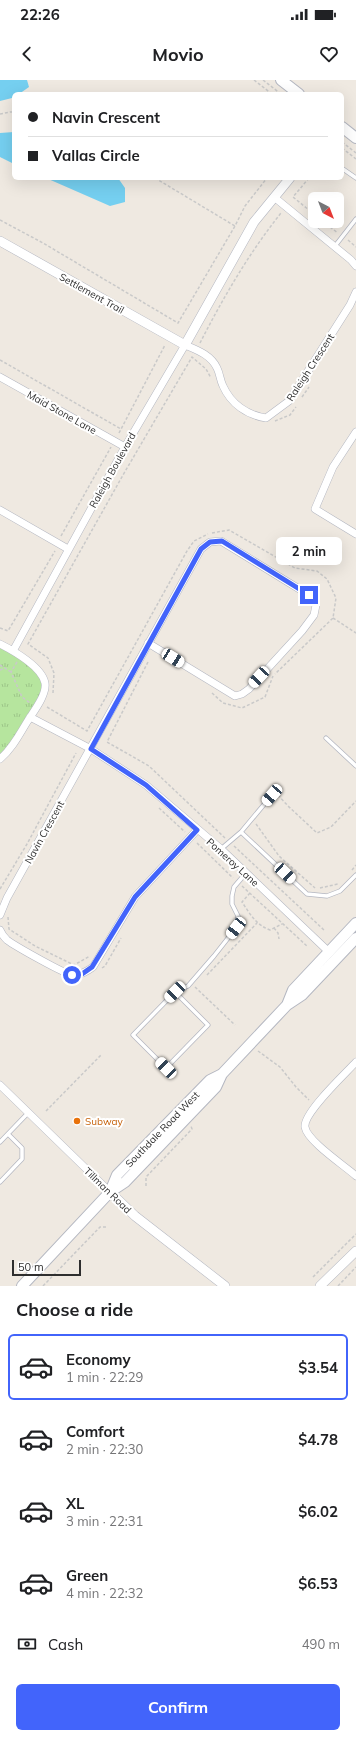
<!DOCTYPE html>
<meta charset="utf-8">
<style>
body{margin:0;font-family:Mulish,sans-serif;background:#f2f2f2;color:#202124;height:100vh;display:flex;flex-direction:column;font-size:15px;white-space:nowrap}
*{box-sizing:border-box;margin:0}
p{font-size:13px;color:#757577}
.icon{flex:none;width:22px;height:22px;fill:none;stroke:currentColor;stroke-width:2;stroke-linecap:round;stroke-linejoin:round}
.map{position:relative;height:1206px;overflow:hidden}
.details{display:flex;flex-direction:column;background:#fff;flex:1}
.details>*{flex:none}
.top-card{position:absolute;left:12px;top:12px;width:332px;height:88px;border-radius:6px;box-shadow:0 4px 16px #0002;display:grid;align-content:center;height:88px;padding:0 16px;background:#fff}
.needle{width:26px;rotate:138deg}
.fabs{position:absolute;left:308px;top:112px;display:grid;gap:8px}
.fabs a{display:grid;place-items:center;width:36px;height:36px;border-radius:6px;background:#fff;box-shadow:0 4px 16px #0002;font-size:20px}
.scale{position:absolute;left:12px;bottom:10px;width:69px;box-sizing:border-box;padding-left:4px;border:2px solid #2e2e2e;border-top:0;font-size:11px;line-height:14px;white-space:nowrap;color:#2e2e2e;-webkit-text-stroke:3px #fff;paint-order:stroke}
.end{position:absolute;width:18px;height:18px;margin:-9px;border:5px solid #4264fb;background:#fff;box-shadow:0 0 0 2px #fff}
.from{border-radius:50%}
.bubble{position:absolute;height:28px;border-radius:6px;background:#fff;box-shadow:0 4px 16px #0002;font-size:13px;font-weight:700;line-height:28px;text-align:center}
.car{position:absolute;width:12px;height:24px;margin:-12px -6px;border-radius:5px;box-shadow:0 0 3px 1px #0007;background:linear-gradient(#fff 24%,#345 0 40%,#fff 0 76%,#345 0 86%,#fff 0)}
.top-card b{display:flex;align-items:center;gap:14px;height:38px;font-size:15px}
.top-card b+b{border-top:1px solid #e0e0e0}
.top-card i{width:10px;height:10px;background:#202124}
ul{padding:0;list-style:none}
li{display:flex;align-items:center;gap:12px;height:66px;margin:0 8px 6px;padding:0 8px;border:2px solid transparent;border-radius:6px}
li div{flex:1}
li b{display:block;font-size:15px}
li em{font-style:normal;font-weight:700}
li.current{border-color:#4264fb}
li>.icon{width:36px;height:36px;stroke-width:1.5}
h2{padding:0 16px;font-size:18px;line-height:48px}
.pay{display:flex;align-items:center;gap:10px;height:44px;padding:0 16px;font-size:15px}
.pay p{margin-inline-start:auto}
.primary-button{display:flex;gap:8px;margin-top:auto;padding:8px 16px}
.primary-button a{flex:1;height:46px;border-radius:6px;background:#4264fb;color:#fff;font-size:16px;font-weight:700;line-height:46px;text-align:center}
.status{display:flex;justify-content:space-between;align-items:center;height:28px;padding:0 20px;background:#fff;direction:ltr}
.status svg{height:11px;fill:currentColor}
header{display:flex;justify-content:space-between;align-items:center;height:52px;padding:0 16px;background:#fff;font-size:18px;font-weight:700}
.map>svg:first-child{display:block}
.grass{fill:url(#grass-tufts)}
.water{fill:#75cff0}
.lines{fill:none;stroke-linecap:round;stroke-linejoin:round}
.service-casing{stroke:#b4b7c1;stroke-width:5}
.minor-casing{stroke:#b4b7c1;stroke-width:8}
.tertiary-casing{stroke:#b4b7c1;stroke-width:10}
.secondary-casing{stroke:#b4b7c1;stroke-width:12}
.path{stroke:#c9c9c9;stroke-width:1.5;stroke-dasharray:3 2;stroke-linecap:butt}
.service{stroke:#fff;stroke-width:3.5}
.minor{stroke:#fff;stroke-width:7}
.tertiary{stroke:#fff;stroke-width:9}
.secondary{stroke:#fff;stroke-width:10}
.route{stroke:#4264fb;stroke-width:5}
.food-dot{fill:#e8710a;stroke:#fff;stroke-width:1.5}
.labels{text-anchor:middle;stroke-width:4;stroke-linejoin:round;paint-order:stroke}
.street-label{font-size:10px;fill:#2e2e2e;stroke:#fff}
.food-label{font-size:10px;fill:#c56008;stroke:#fff;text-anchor:start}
</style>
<div class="status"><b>22:26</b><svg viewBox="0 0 49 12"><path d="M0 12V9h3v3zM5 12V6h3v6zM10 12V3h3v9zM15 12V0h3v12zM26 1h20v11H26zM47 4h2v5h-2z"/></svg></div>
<header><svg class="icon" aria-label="back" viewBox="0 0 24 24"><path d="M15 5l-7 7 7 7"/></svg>Movio<svg class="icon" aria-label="heart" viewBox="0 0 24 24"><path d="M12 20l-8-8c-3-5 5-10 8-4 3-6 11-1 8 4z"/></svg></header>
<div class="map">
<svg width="356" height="1206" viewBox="0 0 356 1206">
<defs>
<pattern id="grass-tufts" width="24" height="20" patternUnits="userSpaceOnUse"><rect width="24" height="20" fill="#b6e59e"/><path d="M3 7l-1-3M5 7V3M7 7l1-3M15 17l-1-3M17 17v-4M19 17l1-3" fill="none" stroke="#9dc588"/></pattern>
</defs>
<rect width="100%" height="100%" fill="#efe9e1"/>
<!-- grass -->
<path class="grass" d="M0,564L40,591L45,604L43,615L0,679Z"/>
<!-- water -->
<path class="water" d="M0,0H27L29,7L19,14H14L12,18L0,21Z
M14,52V84L0,77V53Z
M46,98H118L125,108V122L110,126Z"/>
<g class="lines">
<defs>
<path id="service" d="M343,89L356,98
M335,166L356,139
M326,658L356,686
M241,752L272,715
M221,769L241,752L307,814L327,816L340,811L356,795
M175,912L208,945L166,988L133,955L175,912L188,906L214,876L236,848L238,836L232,824V816L234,807L246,793
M0,1062L28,1033
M0,1102L22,1079V1068L8,1054"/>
<path id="minor" d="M274,117L351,180L356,186
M0,297L125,367
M356,352L333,387L315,429L356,454
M0,430L68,469
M0,564C14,571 42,587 45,603C47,615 33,632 27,642C19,655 12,669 0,679
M13,571L125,367L185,265C197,270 211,275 217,288C220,294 220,300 223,306C231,324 247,335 266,338L289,321L350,225L356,212
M30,637L91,669L146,705L221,769L329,872
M0,835L7,818C72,702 136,585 201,469L210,462L221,461L309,515L316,525L314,535L302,551L249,609L242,614L235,616L148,563
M0,850C2,855 4,857 7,860C15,866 66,895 73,895C80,896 87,891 93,887L135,817L197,750
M356,982C345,994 303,1033 305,1047C307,1061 345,1086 356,1096
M0,1005L110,1112"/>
<path id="tertiary" d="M0,161L185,265L254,142L290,98
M110,1112L135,1136L225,1206
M320,1206L356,1171"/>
<path id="secondary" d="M281,0L299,14
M342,47L356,58
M287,925L293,910L356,843
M110,1112L117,1095L210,1000L222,994
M22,1206L110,1112L125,1102L216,1007L222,994L287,925L302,915L356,858"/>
</defs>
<!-- service casing -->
<use href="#service" class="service-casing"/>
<!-- minor casing -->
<use href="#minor" class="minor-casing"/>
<!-- tertiary casing -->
<use href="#tertiary" class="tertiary-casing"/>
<!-- secondary casing -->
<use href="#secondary" class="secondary-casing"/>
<!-- path -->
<path class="path" d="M254,0L272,14
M263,0L281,14
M0,34L10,32H14
M342,62L356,73
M342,68L356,79
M155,98L235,146
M309,98L293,117L315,135
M0,140L43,163L178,243L235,146L245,126L267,98
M322,141L338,153
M348,160L356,167
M200,263C223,218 249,173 281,133
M0,280L121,349
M302,317L309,307
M275,341L290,335L296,327
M119,353L165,265
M212,453L229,450L295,488L317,491L327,499L336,518L333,538L275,594
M61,456L111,367
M333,538L356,553
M0,548L8,551L55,471
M17,582L11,592L22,617L30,623
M148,582L107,662L149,686L225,758
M0,585L11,592
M0,590L5,588
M53,613L54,593L48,578L28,564L123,395L192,277L206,289L211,298
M212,613L223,623L242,628L265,617L273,596
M47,627L87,651L187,471L194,461L208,454
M278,715L288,726L317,753L331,747L356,721
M159,728L185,752
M256,744L279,776L315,808
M197,763L233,798
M234,766L324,850
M352,790L356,785
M242,806L308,867
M320,808L338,804
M0,809L27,764L76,673
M250,813L242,822C250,834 256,845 270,850L282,844
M8,837L9,849L35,866L74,885L90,876
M274,848L278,853L279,859
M102,888L105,886L121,858
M207,895L257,843
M195,907L235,945
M258,971L280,987L296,1007L309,1020
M46,1031L102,974
M146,1106V1097L192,1049L191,1046
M313,1197L356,1154
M43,1206L100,1147H107
M338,1206L356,1187"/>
<!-- service -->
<use href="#service" class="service"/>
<!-- minor -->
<use href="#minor" class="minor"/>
<!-- tertiary -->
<use href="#tertiary" class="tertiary"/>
<!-- secondary -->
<use href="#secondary" class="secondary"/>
</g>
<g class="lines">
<!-- route -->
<path class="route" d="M72,895L82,894L92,887L135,817L197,750L146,705L91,669L201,469L210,462L222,461L309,515"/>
</g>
<!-- markers -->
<circle class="food-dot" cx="77" cy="1041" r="4"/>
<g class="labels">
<!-- street labels -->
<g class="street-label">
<text transform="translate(92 213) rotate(29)" y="4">Settlement Trail</text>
<text transform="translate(310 287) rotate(-57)" y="4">Raleigh Crescent</text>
<text transform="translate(62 332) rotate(29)" y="4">Maid Stone Lane</text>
<text transform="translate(112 390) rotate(-61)" y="4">Raleigh Boulevard</text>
<text transform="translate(44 752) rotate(-61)" y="4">Navin Crescent</text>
<text transform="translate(233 782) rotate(42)" y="4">Pomeroy Lane</text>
<text transform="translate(162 1049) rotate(-46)" y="4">Southdale Road West</text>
<text transform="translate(108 1110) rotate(44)" y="4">Tillman Road</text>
</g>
<!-- food labels -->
<g class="food-label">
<text x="85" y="1045">Subway</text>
</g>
</g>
</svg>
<div class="fabs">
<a><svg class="needle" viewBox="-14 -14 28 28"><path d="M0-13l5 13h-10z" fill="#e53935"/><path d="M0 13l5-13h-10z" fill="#757577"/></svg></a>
</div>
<div class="scale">50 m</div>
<i class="end from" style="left:72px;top:895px"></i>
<i class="end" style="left:309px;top:515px"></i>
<div class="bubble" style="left:276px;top:457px;width:66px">2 min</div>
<i class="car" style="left:173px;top:578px;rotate:122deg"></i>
<i class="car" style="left:259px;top:597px;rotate:223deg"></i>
<i class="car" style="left:272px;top:715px;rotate:221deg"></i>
<i class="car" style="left:285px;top:793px;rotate:133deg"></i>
<i class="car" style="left:236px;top:848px;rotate:218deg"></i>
<i class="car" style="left:175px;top:912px;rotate:225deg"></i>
<i class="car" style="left:166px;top:988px;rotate:315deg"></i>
<div class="top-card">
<b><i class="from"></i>Navin Crescent</b>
<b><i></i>Vallas Circle</b>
</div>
</div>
<section class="details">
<h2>Choose a ride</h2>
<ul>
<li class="current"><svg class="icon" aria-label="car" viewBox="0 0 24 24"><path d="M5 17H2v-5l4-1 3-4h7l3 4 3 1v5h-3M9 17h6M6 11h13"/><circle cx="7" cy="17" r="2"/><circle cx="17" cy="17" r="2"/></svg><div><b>Economy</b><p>1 min · 22:29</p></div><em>$3.54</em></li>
<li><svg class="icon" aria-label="car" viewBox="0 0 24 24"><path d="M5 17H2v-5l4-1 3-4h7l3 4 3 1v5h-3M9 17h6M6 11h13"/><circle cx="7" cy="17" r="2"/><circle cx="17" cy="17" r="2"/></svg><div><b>Comfort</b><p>2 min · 22:30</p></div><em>$4.78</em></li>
<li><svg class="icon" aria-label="car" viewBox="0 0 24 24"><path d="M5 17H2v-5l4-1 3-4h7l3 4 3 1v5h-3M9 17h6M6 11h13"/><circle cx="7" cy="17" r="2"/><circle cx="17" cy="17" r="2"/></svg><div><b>XL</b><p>3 min · 22:31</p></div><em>$6.02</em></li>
<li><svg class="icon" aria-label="car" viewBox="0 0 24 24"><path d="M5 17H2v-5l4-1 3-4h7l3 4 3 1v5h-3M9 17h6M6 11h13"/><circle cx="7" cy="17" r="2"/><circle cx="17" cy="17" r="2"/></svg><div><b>Green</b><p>4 min · 22:32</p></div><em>$6.53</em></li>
</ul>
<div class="pay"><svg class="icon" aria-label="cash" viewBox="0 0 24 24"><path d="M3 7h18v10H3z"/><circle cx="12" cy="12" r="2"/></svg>Cash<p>490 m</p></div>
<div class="primary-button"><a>Confirm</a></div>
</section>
